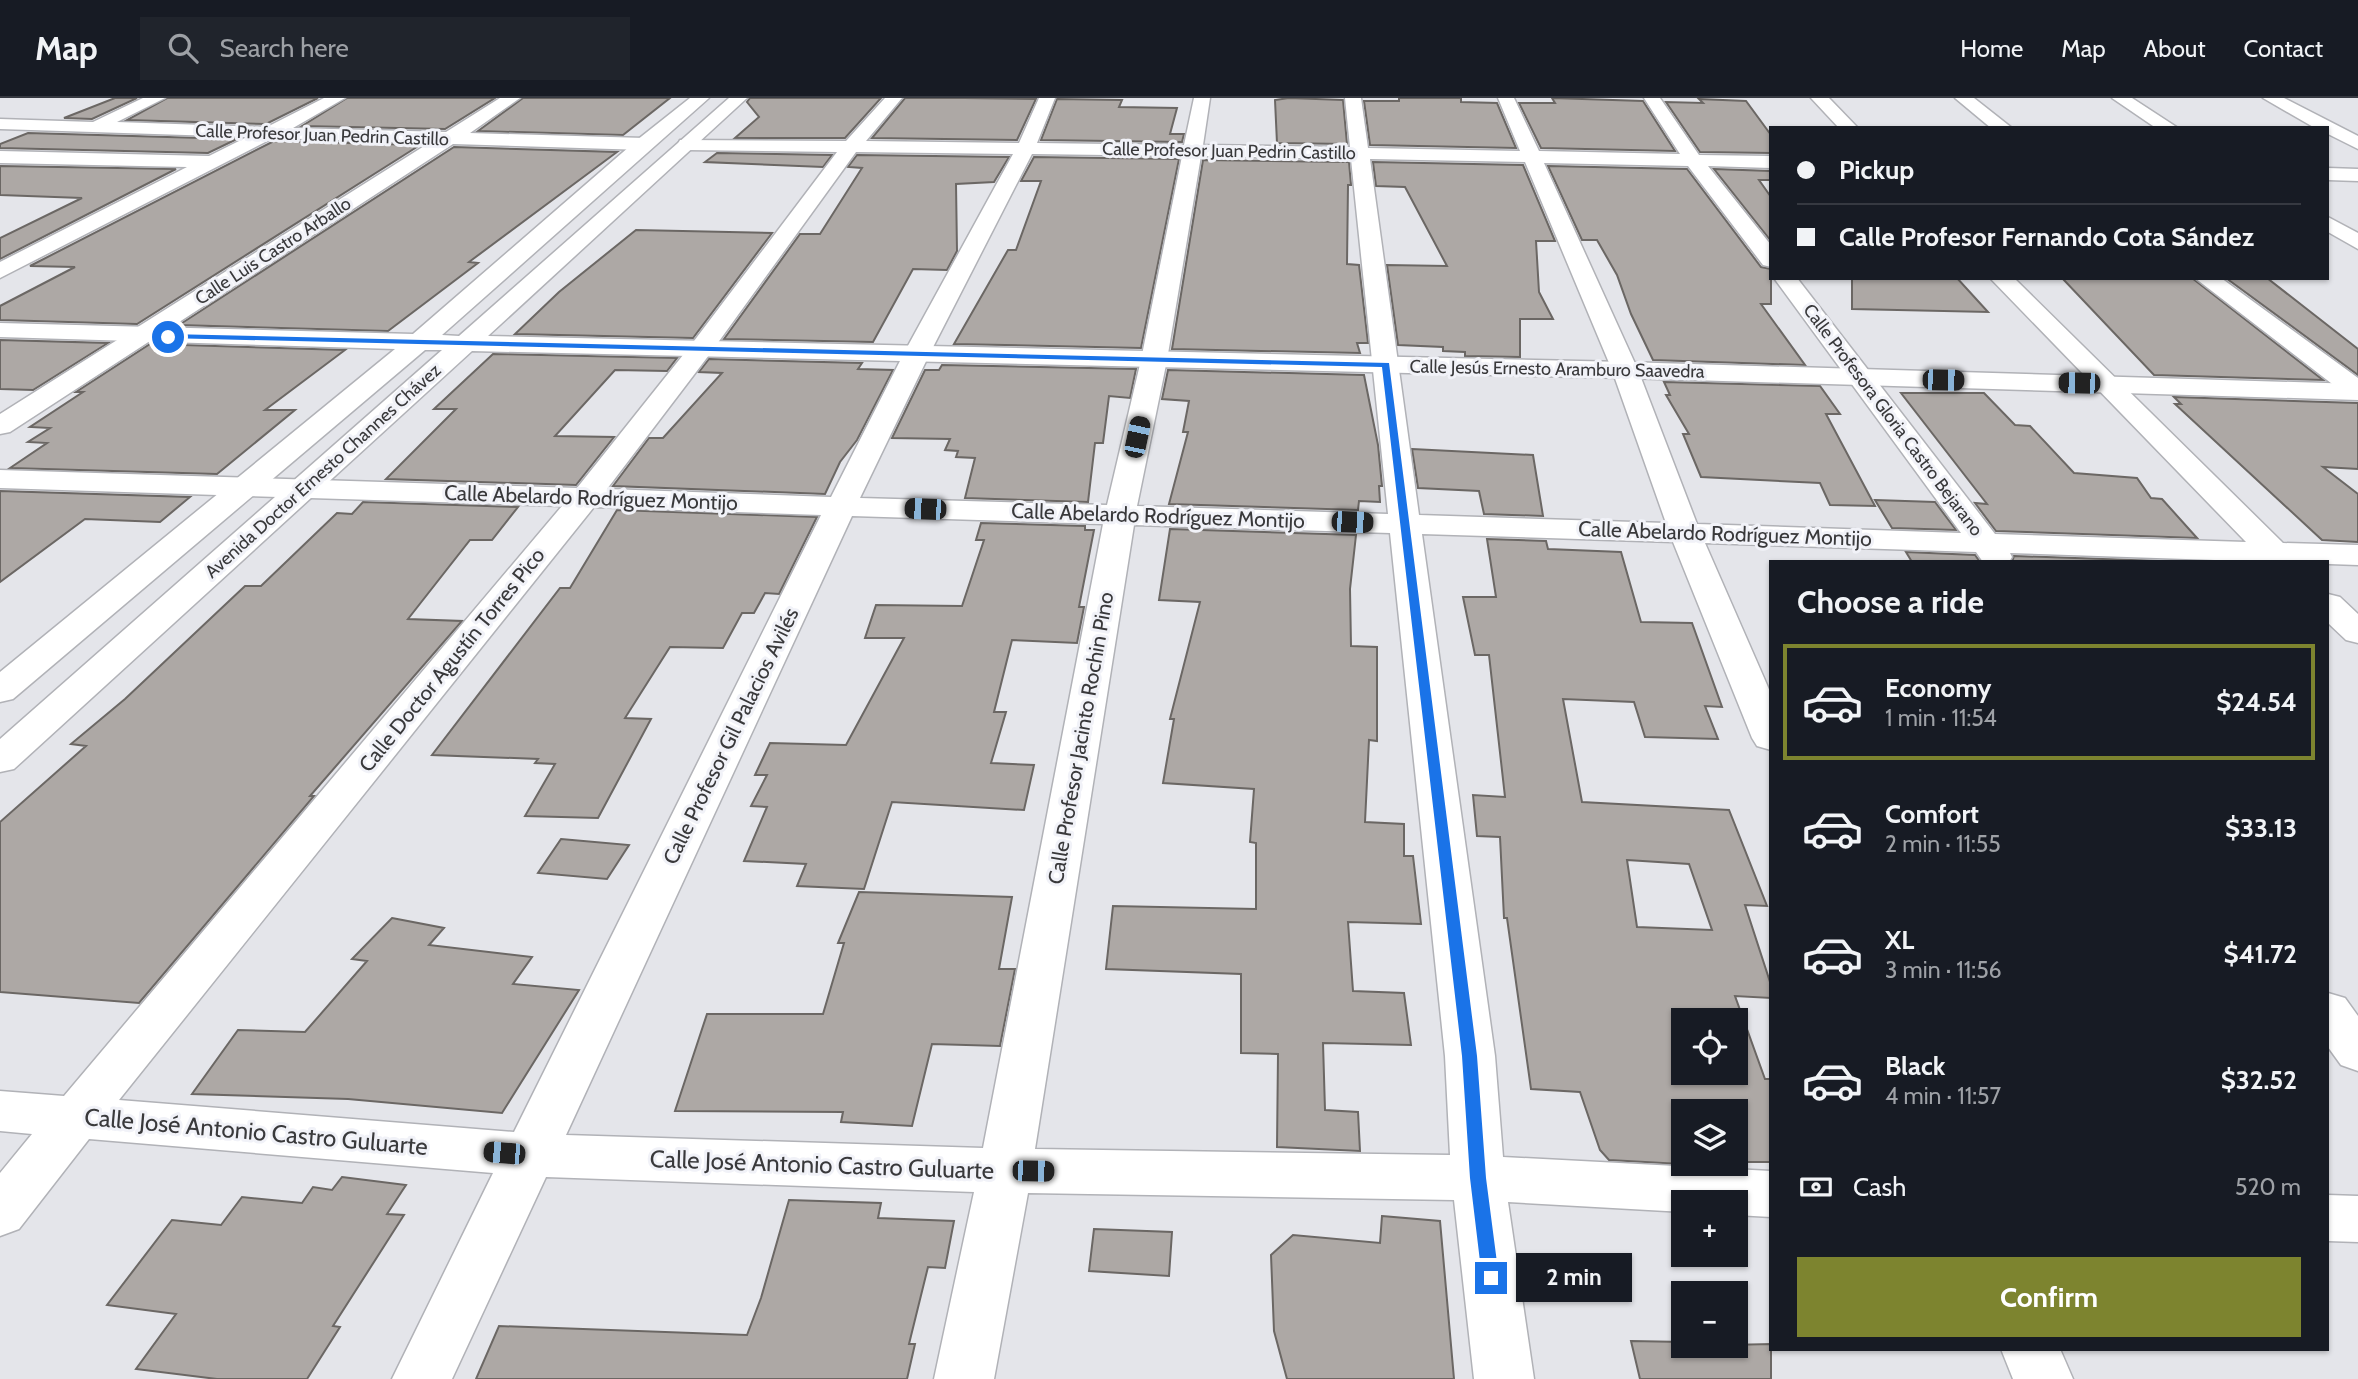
<!DOCTYPE html>
<meta charset="utf-8">
<style>
body{margin:0;font-family:Cabin,sans-serif;background:#20242c;color:#f1f3f6;height:100vh;display:flex;flex-direction:column;font-size:26px;white-space:nowrap}
*{box-sizing:border-box;margin:0}
p{font-size:23px;color:#9ea1a6}
.icon{flex:none;width:38px;height:38px;fill:none;stroke:currentColor;stroke-width:2;stroke-linecap:round;stroke-linejoin:round}
.map{position:relative;flex:1;overflow:hidden}
.details{position:absolute;left:1769px;top:462px;width:560px;height:791px;display:flex;flex-direction:column;background:#171b24;border-radius:0px;box-shadow:0 2px 5px #0004}
.details>*{flex:none}
.banner{position:absolute;left:1769px;top:28px;width:560px;height:154px;border-radius:0px;box-shadow:0 2px 5px #0004;display:grid;align-content:center;height:154px;padding:0 28px;background:#171b24}
.tools{position:absolute;left:1671px;top:910px;display:grid;gap:14px}
.tools a{display:grid;place-items:center;width:77px;height:77px;border-radius:0px;background:#171b24;box-shadow:0 2px 5px #0004;font-size:35px}
.end{position:absolute;width:32px;height:32px;margin:-16px;border:9px solid #1a73e8;background:#fff;box-shadow:0 0 0 4px #fff}
.from{border-radius:50%}
.bubble{position:absolute;height:49px;border-radius:0px;background:#171b24;box-shadow:0 2px 5px #0004;font-size:23px;font-weight:800;line-height:49px;text-align:center}
.car{position:absolute;width:21px;height:42px;margin:-21px -10px;border-radius:9px;box-shadow:0 0 5px 2px #0007;background:linear-gradient(#222 24%,#8ab4d8 0 40%,#222 0 76%,#8ab4d8 0 86%,#222 0)}
.banner b{display:flex;align-items:center;gap:24px;height:66px;font-size:26px}
.banner b+b{border-top:2px solid #363941}
.banner i{width:18px;height:18px;background:#f1f3f6}
ul{padding:0;list-style:none}
li{display:flex;align-items:center;gap:21px;height:116px;margin:0 14px 10px;padding:0 14px;border:4px solid transparent;border-radius:0px}
li div{flex:1}
li b{display:block;font-size:26px}
li em{font-style:normal;font-weight:800}
li.current{border-color:#7d842f}
li>.icon{width:63px;height:63px;stroke-width:1.5}
h2{padding:0 28px;font-size:32px;line-height:84px}
.pay{display:flex;align-items:center;gap:18px;height:77px;padding:0 28px;font-size:26px}
.pay p{margin-inline-start:auto}
.action{display:flex;gap:14px;margin-top:auto;padding:14px 28px}
.action a{flex:1;height:80px;border-radius:0px;background:#7d842f;color:#fff;font-size:28px;font-weight:800;line-height:80px;text-align:center}
header{display:flex;align-items:center;gap:42px;box-sizing:border-box;height:98px;padding:0 35px;background:#171b24;border-bottom:2px solid #363941}
header strong{font-size:33px}
nav{display:flex;gap:38px;margin-inline-start:auto;font-size:24px}
.search{width:490px;height:63px;background:#20242c;display:flex;align-items:center;gap:18px;box-sizing:border-box;padding:0 24px;border-radius:0px;color:#9ea1a6;font-size:26px}
.map>svg:first-child{display:block}
.building{fill:#ada8a5;stroke:#6b6764;stroke-width:2;fill-rule:evenodd}
.lines{fill:none;stroke-linecap:round;stroke-linejoin:round}
.minor-casing{stroke:#b1b2b7;stroke-width:3}
.tertiary-casing{stroke:#b1b2b7;stroke-width:3}
.minor{fill:#fff;fill-rule:evenodd}
.tertiary{fill:#fff;fill-rule:evenodd}
.route{fill:#1a73e8}
.labels{text-anchor:middle;stroke-width:6;stroke-linejoin:round;paint-order:stroke}
.far-street-label{font-size:18px;fill:#39393b;stroke:#f1f2f8}
.street-label{font-size:21px;fill:#39393b;stroke:#f1f2f8}
.near-street-label{font-size:24px;fill:#39393b;stroke:#f1f2f8}
</style>
<header>
<strong>Map</strong>
<div class="search"><svg class="icon" aria-label="search" viewBox="0 0 24 24"><circle cx="10" cy="10" r="6"/><path d="M15 15l6 6"/></svg>Search here</div>
<nav><a>Home</a><a>Map</a><a>About</a><a>Contact</a></nav>
</header>
<div class="map">
<svg width="2358" height="1281" viewBox="0 0 2358 1281">
<rect width="100%" height="100%" fill="#e4e5ea"/>
<!-- building -->
<path class="building" d="M115,0H137L92,21L64,20Z
M167,0H318L266,26L127,22Z
M347,0H495L445,31L302,28Z
M523,0H670L623,37L478,33Z
M750,0H881L845,40H735L759,19L747,4Z
M905,0H964L1036,1L1017,42L872,40Z
M1289,0L1343,2L1347,46L1277,45L1275,2Z
M1399,0H1461V4L1497,5L1516,50L1370,47L1364,3H1399Z
M1552,0L1643,3L1675,53L1541,50L1519,5H1555Z
M1057,1L1122,2L1119,9L1177,10L1170,36H1184L1182,44L1041,42Z
M1699,1L1746,3L1771,37V55L1700,54L1666,4L1703,5Z
M28,35L237,41L208,55L0,50V46Z
M274,43L420,47L137,226L0,222V208L75,169L30,168Z
M454,49L617,54L469,164L478,165L388,233L179,227Z
M717,55L832,57L823,69L705,64Z
M857,57L1009,59L994,84L956,86L957,153L947,172L913,171L873,244L724,241L800,136H820L862,70L848,69Z
M1034,59L1179,61L1141,250L954,246L1008,152H1016L1041,83H1021Z
M1203,62L1349,64L1351,87H1348L1347,166L1359,167L1368,245H1357L1360,255L1172,251Z
M1373,64L1523,67L1555,143H1536L1539,194L1553,221H1520V259L1465,258V254L1443,253V249L1398,247L1387,167L1447,168L1405,89L1376,88Z
M0,68L176,71L0,161V140L82,100L0,97Z
M1548,68L1687,71L1761,169L1771,171V206H1761L1805,267L1653,262L1631,216L1617,177L1597,142H1582Z
M1714,71L1771,73V82H1759L1771,99V143Z
M636,132L772,135L693,240L515,236L559,194Z
M1852,180H1957L1988,214L1852,211Z
M2062,180H2192L2323,282L2154,277Z
M2226,180H2267L2358,251V277Z
M0,242L108,245L33,292L0,291Z
M150,246L345,252L265,312H295L217,376L10,370L47,345L28,344L50,330L30,329L83,294H76Z
M493,256L677,260L667,273L615,272L555,338L614,339L576,387L386,381L456,311H434Z
M709,261L862,265L858,271L893,272L857,342L840,364L825,396L613,388L649,340H663L722,275L699,274Z
M942,267L1136,271L1130,300L1109,298L1103,345H1095L1088,404L965,400L975,360L956,359L958,353L945,352L950,341L892,340L925,272H939Z
M1168,272L1364,277L1378,347L1382,388H1379L1380,404L1359,403L1358,412L1169,406L1188,334H1183L1189,303L1162,301Z
M1664,284L1820,288L1840,316H1826L1875,408L1830,407L1820,385L1701,379L1683,336H1689L1666,297H1670Z
M1901,295H1984L2015,327L2030,328L2074,375L2137,380L2151,400L2162,401L2197,440L1996,433L1975,405L1987,406Z
M2174,299L2358,305V371L2323,369L2358,396V444L2322,442L2175,306H2181Z
M1412,351L1533,357L1543,418L1484,416L1479,393L1418,390Z
M0,393L190,399L160,424L85,421L0,484Z
M1875,402L1935,404L1956,432L1892,430Z
M363,404L518,409L492,442H470L408,521L462,523L310,698H314L139,905L0,894V724L86,648L71,646L125,601L245,488H261L337,415L352,416Z
M617,412L817,419L779,496L765,495L754,515H742L723,550L670,549L625,620L651,621L598,720L525,718L555,666L535,665L538,661L432,657L560,490H570Z
M981,425L1085,428V432H1094L1079,509H1084L1077,545L1012,542L994,614H1006L991,665L1034,667L1024,712L892,704L864,791L797,788L806,766L744,763L767,709L751,708L767,677H755L770,645L846,647L904,540H865L876,507L962,508L984,442H976Z
M1170,431L1356,437L1350,491L1351,548L1377,549V643L1369,642L1365,724L1404,726V758H1413L1421,826L1348,824L1353,893L1404,895L1411,947L1323,945L1325,1012L1358,1014L1360,1053L1277,1049L1278,956L1241,955V876L1106,871L1113,808L1256,811V745L1250,744L1254,691L1163,685L1174,621H1170L1200,504L1159,502Z
M1487,441L1546,443L1548,451L1621,454L1641,524L1692,525L1722,609L1705,608L1718,641L1645,639L1634,604L1563,601L1582,704L1729,712L1767,808L1745,807L1771,887V900L1735,898L1765,981H1771V1064H1736V1013H1684V1066L1717,1068L1609,1062L1600,1052L1580,994L1531,991L1507,820H1504L1500,739L1477,738L1473,697L1505,699L1489,557H1475L1463,499H1496ZM1627,762L1689,766L1712,832L1637,829ZM1684,922H1736V975H1684Z
M1906,454L1975,457L1980,464H1912Z
M2014,458L2188,464H2012Z
M561,741L629,747L607,781L538,775Z
M859,794L1012,799L999,871H1015L1000,948L932,946L912,1028L841,1024L843,1014L675,1013L707,916H823L844,845H838Z
M392,820L444,830L429,847L532,859L513,886L579,892L502,1015L348,1001L192,996L238,932L305,934L367,863L352,861Z
M342,1079L406,1087L387,1116L404,1117L333,1228L340,1229L307,1281H217L136,1271L176,1216L107,1207L172,1122L221,1127L242,1099L302,1105L313,1089L332,1092Z
M789,1102L881,1105L878,1120L954,1123L945,1170L928,1169L909,1246H915L907,1281H476L499,1228L747,1237L761,1200Z
M1382,1118L1440,1123L1454,1281H1287L1274,1233L1271,1157L1293,1137L1380,1145Z
M1094,1131L1172,1134L1169,1178L1089,1173Z
M1631,1243L1684,1244V1248L1771,1246V1281H1640Z"/>
<g class="lines">
<defs>
<path id="minor" d="M143,0H165L117,24L267,29L324,0H345L293,30L446,34L500,0H520L470,35L644,40L653,46L644,52L453,46L10,334L0,336V316L429,45L273,40L0,180V164L187,69L0,65V53L209,58L247,39L0,31V21L93,24Z
M885,0H902L866,43L1019,45L1039,0H1055L1037,45L1184,47L1194,0H1210L1203,47L1350,49L1345,0H1361L1368,50L1520,53L1498,0H1514L1539,53L1680,56L1644,0H1660L1699,57L1771,58V70L1708,68L1771,147V169L1763,167L1688,68L1544,65L1638,272L1697,426L1961,435L1774,180H1797L1995,436L2246,444L1990,180H2014L2283,445L2358,447V467L2010,455L2012,459L2009,464H1983L1976,454L1705,445L1771,596V652L1757,648L1752,640L1673,444L1422,436L1495,958L1503,1059L1771,1073V1119L1736,1117V1104H1684V1114L1508,1104L1534,1281H1474L1454,1102L1028,1095L994,1281H934L974,1094L546,1079L452,1281H392L493,1075L89,1041L19,1131L0,1138V1075L32,1036L0,1033V993L64,998L562,408L0,390V372L577,390L691,247L837,54L687,52L680,50L678,46L680,42L846,43ZM856,54L1013,56L904,255L831,399L607,391L709,257ZM1032,56L1182,58L1141,262L1107,407L860,400L930,255ZM1201,58L1351,61L1388,416L1137,408L1167,262ZM1370,61L1525,64L1612,272L1666,425L1419,417ZM594,409L821,417L514,1034L119,1002ZM852,418L1103,426L983,1050L566,1037ZM1134,427L1390,435L1445,958L1450,1057L1035,1051Z
M1811,0H1829L1858,30H1839Z
M1955,0H1974L2012,30H1991Z
M2112,0H2132L2178,30H2156Z
M2263,0H2284L2358,38V51L2328,36V30H2315Z
M2328,70L2358,71V83L2328,82Z
M2328,119L2358,135V151L2328,134Z
M2195,180H2221L2358,280V301L2349,299Z
M2328,496L2340,499L2358,516V545L2346,542L2328,525Z
M2328,895L2345,900L2358,918V973L2341,967L2328,949Z
M2328,1097L2358,1098V1144L2328,1143Z
M2001,1251H2060L2073,1281H2013Z"/>
<path id="tertiary" d="M690,0H709L442,237L459,238L729,0H747L488,238L1625,264L2358,286V302L1625,280L472,253L14,671L0,674V641L442,252H425L13,601L0,604V574L395,251L0,239V225L413,236L637,42Z"/>
</defs>
<!-- minor casing -->
<use href="#minor" class="minor-casing"/>
<!-- tertiary casing -->
<use href="#tertiary" class="tertiary-casing"/>
<!-- minor -->
<use href="#minor" class="minor"/>
<!-- tertiary -->
<use href="#tertiary" class="tertiary"/>
</g>
<!-- route -->
<path class="route" d="M168,236L1389,265L1477,958L1486,1080L1499,1180L1497,1186L1491,1188L1485,1186L1482,1180L1470,1080L1462,958L1382,269L166,240Z"/>
<g class="labels">
<!-- far-street labels -->
<g class="far-street-label">
<text transform="translate(322 37) rotate(2)" y="6">Calle Profesor Juan Pedrin Castillo</text>
<text transform="translate(1229 53) rotate(1)" y="6">Calle Profesor Juan Pedrin Castillo</text>
<text transform="translate(273 153) rotate(-33)" y="6">Calle Luis Castro Arballo</text>
<text transform="translate(1557 271) rotate(1)" y="6">Calle Jesús Ernesto Aramburo Saavedra</text>
<text transform="translate(1893 322) rotate(53)" y="6">Calle Profesora Gloria Castro Bejarano</text>
<text transform="translate(323 373) rotate(-42)" y="6">Avenida Doctor Ernesto Channes Chávez</text>
</g>
<!-- street labels -->
<g class="street-label">
<text transform="translate(591 400) rotate(2)" y="7">Calle Abelardo Rodríguez Montijo</text>
<text transform="translate(1158 418) rotate(2)" y="7">Calle Abelardo Rodríguez Montijo</text>
<text transform="translate(1725 436) rotate(2)" y="7">Calle Abelardo Rodríguez Montijo</text>
<text transform="translate(452 562) rotate(-51)" y="7">Calle Doctor Agustín Torres Pico</text>
<text transform="translate(731 638) rotate(-64)" y="7">Calle Profesor Gil Palacios Avilés</text>
<text transform="translate(1081 640) rotate(-80)" y="7">Calle Profesor Jacinto Rochin Pino</text>
</g>
<!-- near-street labels -->
<g class="near-street-label">
<text transform="translate(256 1034) rotate(5)" y="8">Calle José Antonio Castro Guluarte</text>
<text transform="translate(822 1067) rotate(2)" y="8">Calle José Antonio Castro Guluarte</text>
</g>
</g>
</svg>
<div class="tools">
<a><svg class="icon" aria-label="locate" viewBox="0 0 24 24"><circle cx="12" cy="12" r="6"/><path d="M12 2v4M12 18v4M2 12h4M18 12h4"/></svg></a>
<a><svg class="icon" aria-label="layers" viewBox="0 0 24 24"><path d="M12 4l9 5-9 5-9-5zM3 14l9 5 9-5"/></svg></a>
<a>+</a>
<a>−</a>
</div>
<i class="end from" style="left:168px;top:239px"></i>
<i class="end" style="left:1491px;top:1180px"></i>
<div class="bubble" style="left:1516px;top:1155px;width:116px">2 min</div>
<i class="car" style="left:1943px;top:282px;rotate:91deg"></i>
<i class="car" style="left:2079px;top:285px;rotate:271deg"></i>
<i class="car" style="left:1137px;top:339px;rotate:12deg"></i>
<i class="car" style="left:925px;top:411px;rotate:272deg"></i>
<i class="car" style="left:1352px;top:424px;rotate:92deg"></i>
<i class="car" style="left:504px;top:1055px;rotate:275deg"></i>
<i class="car" style="left:1033px;top:1073px;rotate:91deg"></i>
<div class="banner">
<b><i class="from"></i>Pickup</b>
<b><i></i>Calle Profesor Fernando Cota Sández</b>
</div>
<section class="details">
<h2>Choose a ride</h2>
<ul>
<li class="current"><svg class="icon" aria-label="car" viewBox="0 0 24 24"><path d="M5 17H2v-5l4-1 3-4h7l3 4 3 1v5h-3M9 17h6M6 11h13"/><circle cx="7" cy="17" r="2"/><circle cx="17" cy="17" r="2"/></svg><div><b>Economy</b><p>1 min · 11:54</p></div><em>$24.54</em></li>
<li><svg class="icon" aria-label="car" viewBox="0 0 24 24"><path d="M5 17H2v-5l4-1 3-4h7l3 4 3 1v5h-3M9 17h6M6 11h13"/><circle cx="7" cy="17" r="2"/><circle cx="17" cy="17" r="2"/></svg><div><b>Comfort</b><p>2 min · 11:55</p></div><em>$33.13</em></li>
<li><svg class="icon" aria-label="car" viewBox="0 0 24 24"><path d="M5 17H2v-5l4-1 3-4h7l3 4 3 1v5h-3M9 17h6M6 11h13"/><circle cx="7" cy="17" r="2"/><circle cx="17" cy="17" r="2"/></svg><div><b>XL</b><p>3 min · 11:56</p></div><em>$41.72</em></li>
<li><svg class="icon" aria-label="car" viewBox="0 0 24 24"><path d="M5 17H2v-5l4-1 3-4h7l3 4 3 1v5h-3M9 17h6M6 11h13"/><circle cx="7" cy="17" r="2"/><circle cx="17" cy="17" r="2"/></svg><div><b>Black</b><p>4 min · 11:57</p></div><em>$32.52</em></li>
</ul>
<div class="pay"><svg class="icon" aria-label="cash" viewBox="0 0 24 24"><path d="M3 7h18v10H3z"/><circle cx="12" cy="12" r="2"/></svg>Cash<p>520 m</p></div>
<div class="action"><a>Confirm</a></div>
</section>
</div>
